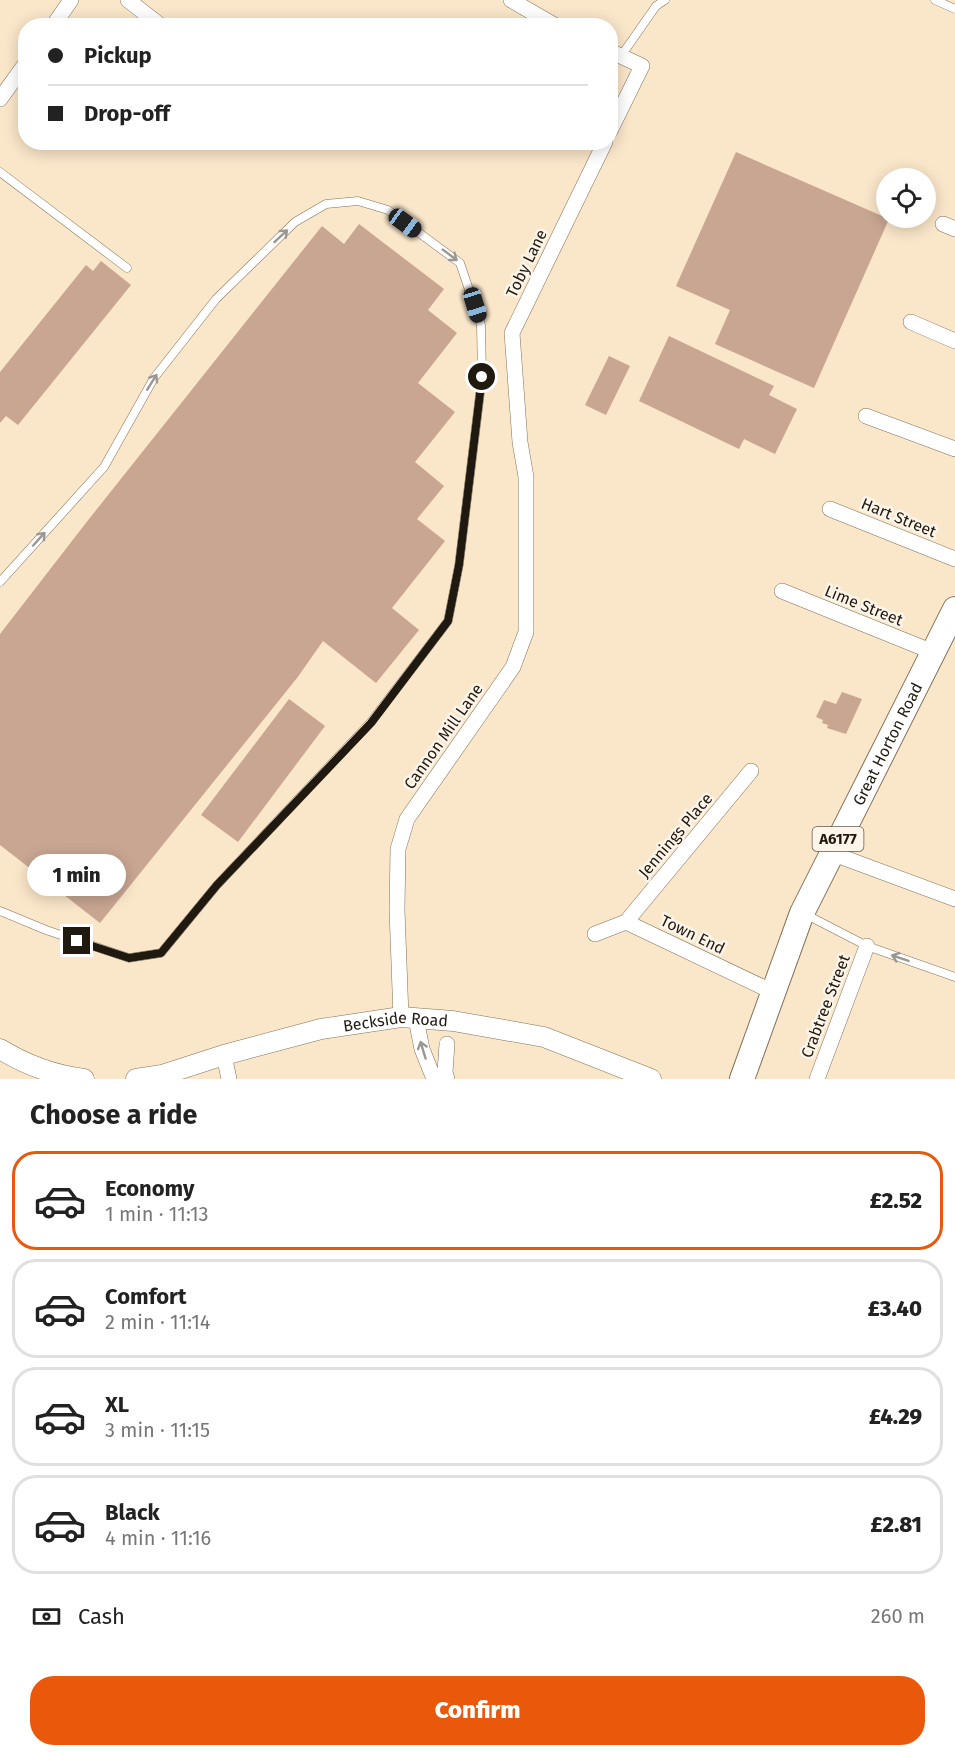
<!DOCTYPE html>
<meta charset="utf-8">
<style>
body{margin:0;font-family:"Fira Sans",sans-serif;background:#f2f2f2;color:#222;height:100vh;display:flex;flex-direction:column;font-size:22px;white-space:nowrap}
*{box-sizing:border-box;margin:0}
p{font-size:20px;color:#767676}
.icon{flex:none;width:33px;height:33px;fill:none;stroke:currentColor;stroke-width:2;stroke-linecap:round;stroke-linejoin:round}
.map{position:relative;height:1079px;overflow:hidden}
.side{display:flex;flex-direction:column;background:#fff;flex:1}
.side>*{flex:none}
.guide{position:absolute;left:18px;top:18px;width:600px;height:132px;border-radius:24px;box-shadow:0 3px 15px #0003;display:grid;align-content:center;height:132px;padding:0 30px;background:#fff}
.controls{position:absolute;left:876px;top:168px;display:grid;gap:12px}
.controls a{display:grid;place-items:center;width:60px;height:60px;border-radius:50%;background:#fff;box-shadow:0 3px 15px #0003;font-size:30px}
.end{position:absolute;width:27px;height:27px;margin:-14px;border:8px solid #20190f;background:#fff;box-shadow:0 0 0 3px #fff}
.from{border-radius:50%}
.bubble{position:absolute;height:42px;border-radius:21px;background:#fff;box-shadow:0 3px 15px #0003;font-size:20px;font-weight:800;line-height:42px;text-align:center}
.car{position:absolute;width:18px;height:36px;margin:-18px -9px;border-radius:8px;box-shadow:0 0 4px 2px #0007;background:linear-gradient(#222 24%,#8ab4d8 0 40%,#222 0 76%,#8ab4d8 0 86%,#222 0)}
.guide b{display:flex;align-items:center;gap:21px;height:57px;font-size:22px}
.guide b+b{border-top:2px solid #e0e0e0}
.guide i{width:15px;height:15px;background:#222}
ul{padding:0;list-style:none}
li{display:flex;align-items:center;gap:18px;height:99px;margin:0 12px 9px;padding:0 18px;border:3px solid #e0e0e0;border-radius:24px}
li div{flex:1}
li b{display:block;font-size:22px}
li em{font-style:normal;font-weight:800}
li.current{border-color:#ea580c}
li>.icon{width:54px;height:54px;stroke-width:1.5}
h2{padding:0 30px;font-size:27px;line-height:72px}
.pay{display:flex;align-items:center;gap:15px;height:66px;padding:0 30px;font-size:22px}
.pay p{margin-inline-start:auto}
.cta{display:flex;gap:12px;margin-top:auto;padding:12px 30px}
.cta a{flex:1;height:69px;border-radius:24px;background:#ea580c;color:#fff;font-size:24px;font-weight:800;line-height:69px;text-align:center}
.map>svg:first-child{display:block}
.building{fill:#c8a692}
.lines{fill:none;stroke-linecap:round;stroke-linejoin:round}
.service-casing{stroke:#837157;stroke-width:9}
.minor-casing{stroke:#837157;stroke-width:16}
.tertiary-casing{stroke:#837157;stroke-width:21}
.primary-casing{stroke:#837157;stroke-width:26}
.service{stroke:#fff;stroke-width:8}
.minor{stroke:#fff;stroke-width:15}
.tertiary{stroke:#fff;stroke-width:20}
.primary{stroke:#fff;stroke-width:24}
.oneway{stroke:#9b9893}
.route{stroke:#20190f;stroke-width:8}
.labels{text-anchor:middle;stroke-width:5;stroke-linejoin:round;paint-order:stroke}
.shield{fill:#fdf5ea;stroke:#625b51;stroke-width:1.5}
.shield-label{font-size:15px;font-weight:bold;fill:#20190f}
.street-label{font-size:16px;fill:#20190f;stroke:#fdf5ea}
</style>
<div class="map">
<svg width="955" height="1079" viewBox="0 0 955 1079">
<rect width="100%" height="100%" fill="#fae6c9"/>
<!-- building -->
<path class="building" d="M736,152L889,219L814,388L715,344L730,310L676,286Z
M359,224L444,289L428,310L457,333L418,383L455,412L415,462L444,486L417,519L445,541L392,608L419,630L376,683L323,641L297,678L100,923L0,845V634L89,519L322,226L344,244Z
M101,261L131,285L18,425L6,416L0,423V372L86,265L93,271Z
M669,336L774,386L769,395L797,409L775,454L744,439L739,449L639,401Z
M609,356L630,366L606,415L585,405Z
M842,692L862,699L846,734L827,728L828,725L822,723L823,720L816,717L824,700L836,704Z
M289,699L325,726L238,842L201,815Z"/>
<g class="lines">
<defs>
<path id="service" d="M935,0L955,9
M621,56L656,6L665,0
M0,172L127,268
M0,582L104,467L154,378L216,299L295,222L326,204L358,201L388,210L460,263L481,325L482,377L459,565L448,621L371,722L217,885L161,953L129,958L46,930L0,911
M805,914L867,946L955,977"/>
<path id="minor" d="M128,0L161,26
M511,0L556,26
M53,26L71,0
M610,51L642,66L610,131
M0,99L26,63
M943,224L955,229
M911,322L955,341
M866,416L955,449
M830,509L955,559
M782,591L933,652
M831,853L955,899
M626,922L751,771
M595,934L626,922L773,992
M401,1017L397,910L398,849L407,819L513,667L526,632V477L520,442L512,333L605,142
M416,1019L422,1049L434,1079
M224,1055L229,1079
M447,1079L445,1072L447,1044
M817,1079L867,946"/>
<g id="tertiary">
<path d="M0,1049C26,1065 53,1075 84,1079"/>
<path id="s1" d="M136,1079L162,1075L224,1055L321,1029L401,1017L453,1021L544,1037L651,1079"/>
</g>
<g id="primary">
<path id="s2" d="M742,1079L802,913L955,609"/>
</g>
</defs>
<!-- service casing -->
<use href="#service" class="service-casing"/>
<!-- minor casing -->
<use href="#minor" class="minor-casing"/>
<!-- tertiary casing -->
<use href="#tertiary" class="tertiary-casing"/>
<!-- primary casing -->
<use href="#primary" class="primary-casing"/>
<!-- service -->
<use href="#service" class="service"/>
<!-- minor -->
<use href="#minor" class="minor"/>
<!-- tertiary -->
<use href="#tertiary" class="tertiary"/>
<!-- primary -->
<use href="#primary" class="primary"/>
</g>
<!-- one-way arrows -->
<defs><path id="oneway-shaft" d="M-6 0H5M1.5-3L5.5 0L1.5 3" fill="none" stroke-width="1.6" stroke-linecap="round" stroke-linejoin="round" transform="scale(1.5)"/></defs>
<g class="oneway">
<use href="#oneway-shaft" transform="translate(281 236) rotate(-43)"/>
<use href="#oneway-shaft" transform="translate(450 255) rotate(37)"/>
<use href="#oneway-shaft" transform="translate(152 382) rotate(-58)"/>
<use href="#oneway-shaft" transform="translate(39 539) rotate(-48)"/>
<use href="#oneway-shaft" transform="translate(900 958) rotate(-161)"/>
<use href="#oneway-shaft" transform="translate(423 1050) rotate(-107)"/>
</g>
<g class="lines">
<!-- route -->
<path class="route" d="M77,941L129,958L161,953L217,885L371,723L448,621L459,565L482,377"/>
</g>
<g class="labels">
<!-- shield labels -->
<rect class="shield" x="812.5" y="827" width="51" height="24" rx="4.5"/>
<g class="shield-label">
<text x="838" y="844">A6177</text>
</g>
<!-- street labels -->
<g class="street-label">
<text transform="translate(526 263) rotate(-64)" y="6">Toby Lane</text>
<text transform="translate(899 517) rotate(22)" y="6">Hart Street</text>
<text transform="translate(864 605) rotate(22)" y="6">Lime Street</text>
<text transform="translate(443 736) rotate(-55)" y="6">Cannon Mill Lane</text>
<text dy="6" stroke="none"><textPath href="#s2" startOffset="366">Great Horton Road</textPath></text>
<text transform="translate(675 835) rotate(-50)" y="6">Jennings Place</text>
<text transform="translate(693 934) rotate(26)" y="6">Town End</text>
<text transform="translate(825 1006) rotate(-69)" y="6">Crabtree Street</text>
<text dy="6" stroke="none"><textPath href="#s1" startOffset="267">Beckside Road</textPath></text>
</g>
</g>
</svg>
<div class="controls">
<a><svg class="icon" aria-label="locate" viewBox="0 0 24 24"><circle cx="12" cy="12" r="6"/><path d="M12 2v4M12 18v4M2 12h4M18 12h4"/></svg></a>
</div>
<i class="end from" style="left:482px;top:377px"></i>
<i class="end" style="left:77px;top:941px"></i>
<div class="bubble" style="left:27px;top:854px;width:99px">1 min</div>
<i class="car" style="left:405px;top:223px;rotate:126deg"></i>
<i class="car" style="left:475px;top:305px;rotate:163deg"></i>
<div class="guide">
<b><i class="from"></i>Pickup</b>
<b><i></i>Drop-off</b>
</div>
</div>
<section class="side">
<h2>Choose a ride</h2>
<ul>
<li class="current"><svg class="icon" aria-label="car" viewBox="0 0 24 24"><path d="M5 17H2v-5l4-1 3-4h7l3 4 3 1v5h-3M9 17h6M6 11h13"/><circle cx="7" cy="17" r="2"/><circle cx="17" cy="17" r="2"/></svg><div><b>Economy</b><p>1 min · 11:13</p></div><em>£2.52</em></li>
<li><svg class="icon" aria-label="car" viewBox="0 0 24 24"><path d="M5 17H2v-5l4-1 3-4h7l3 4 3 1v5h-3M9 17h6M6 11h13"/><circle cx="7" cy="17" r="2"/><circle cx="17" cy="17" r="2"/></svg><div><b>Comfort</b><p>2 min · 11:14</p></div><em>£3.40</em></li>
<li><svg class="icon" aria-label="car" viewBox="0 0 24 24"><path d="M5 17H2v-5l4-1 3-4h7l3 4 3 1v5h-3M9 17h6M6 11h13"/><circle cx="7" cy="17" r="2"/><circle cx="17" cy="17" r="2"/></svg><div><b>XL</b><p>3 min · 11:15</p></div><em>£4.29</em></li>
<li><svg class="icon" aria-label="car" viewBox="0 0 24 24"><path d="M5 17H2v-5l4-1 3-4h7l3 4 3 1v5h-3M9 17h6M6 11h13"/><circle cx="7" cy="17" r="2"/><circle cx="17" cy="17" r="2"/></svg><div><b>Black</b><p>4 min · 11:16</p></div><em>£2.81</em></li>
</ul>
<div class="pay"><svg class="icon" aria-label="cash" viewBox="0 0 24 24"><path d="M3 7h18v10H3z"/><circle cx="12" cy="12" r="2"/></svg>Cash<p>260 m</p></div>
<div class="cta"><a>Confirm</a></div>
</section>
